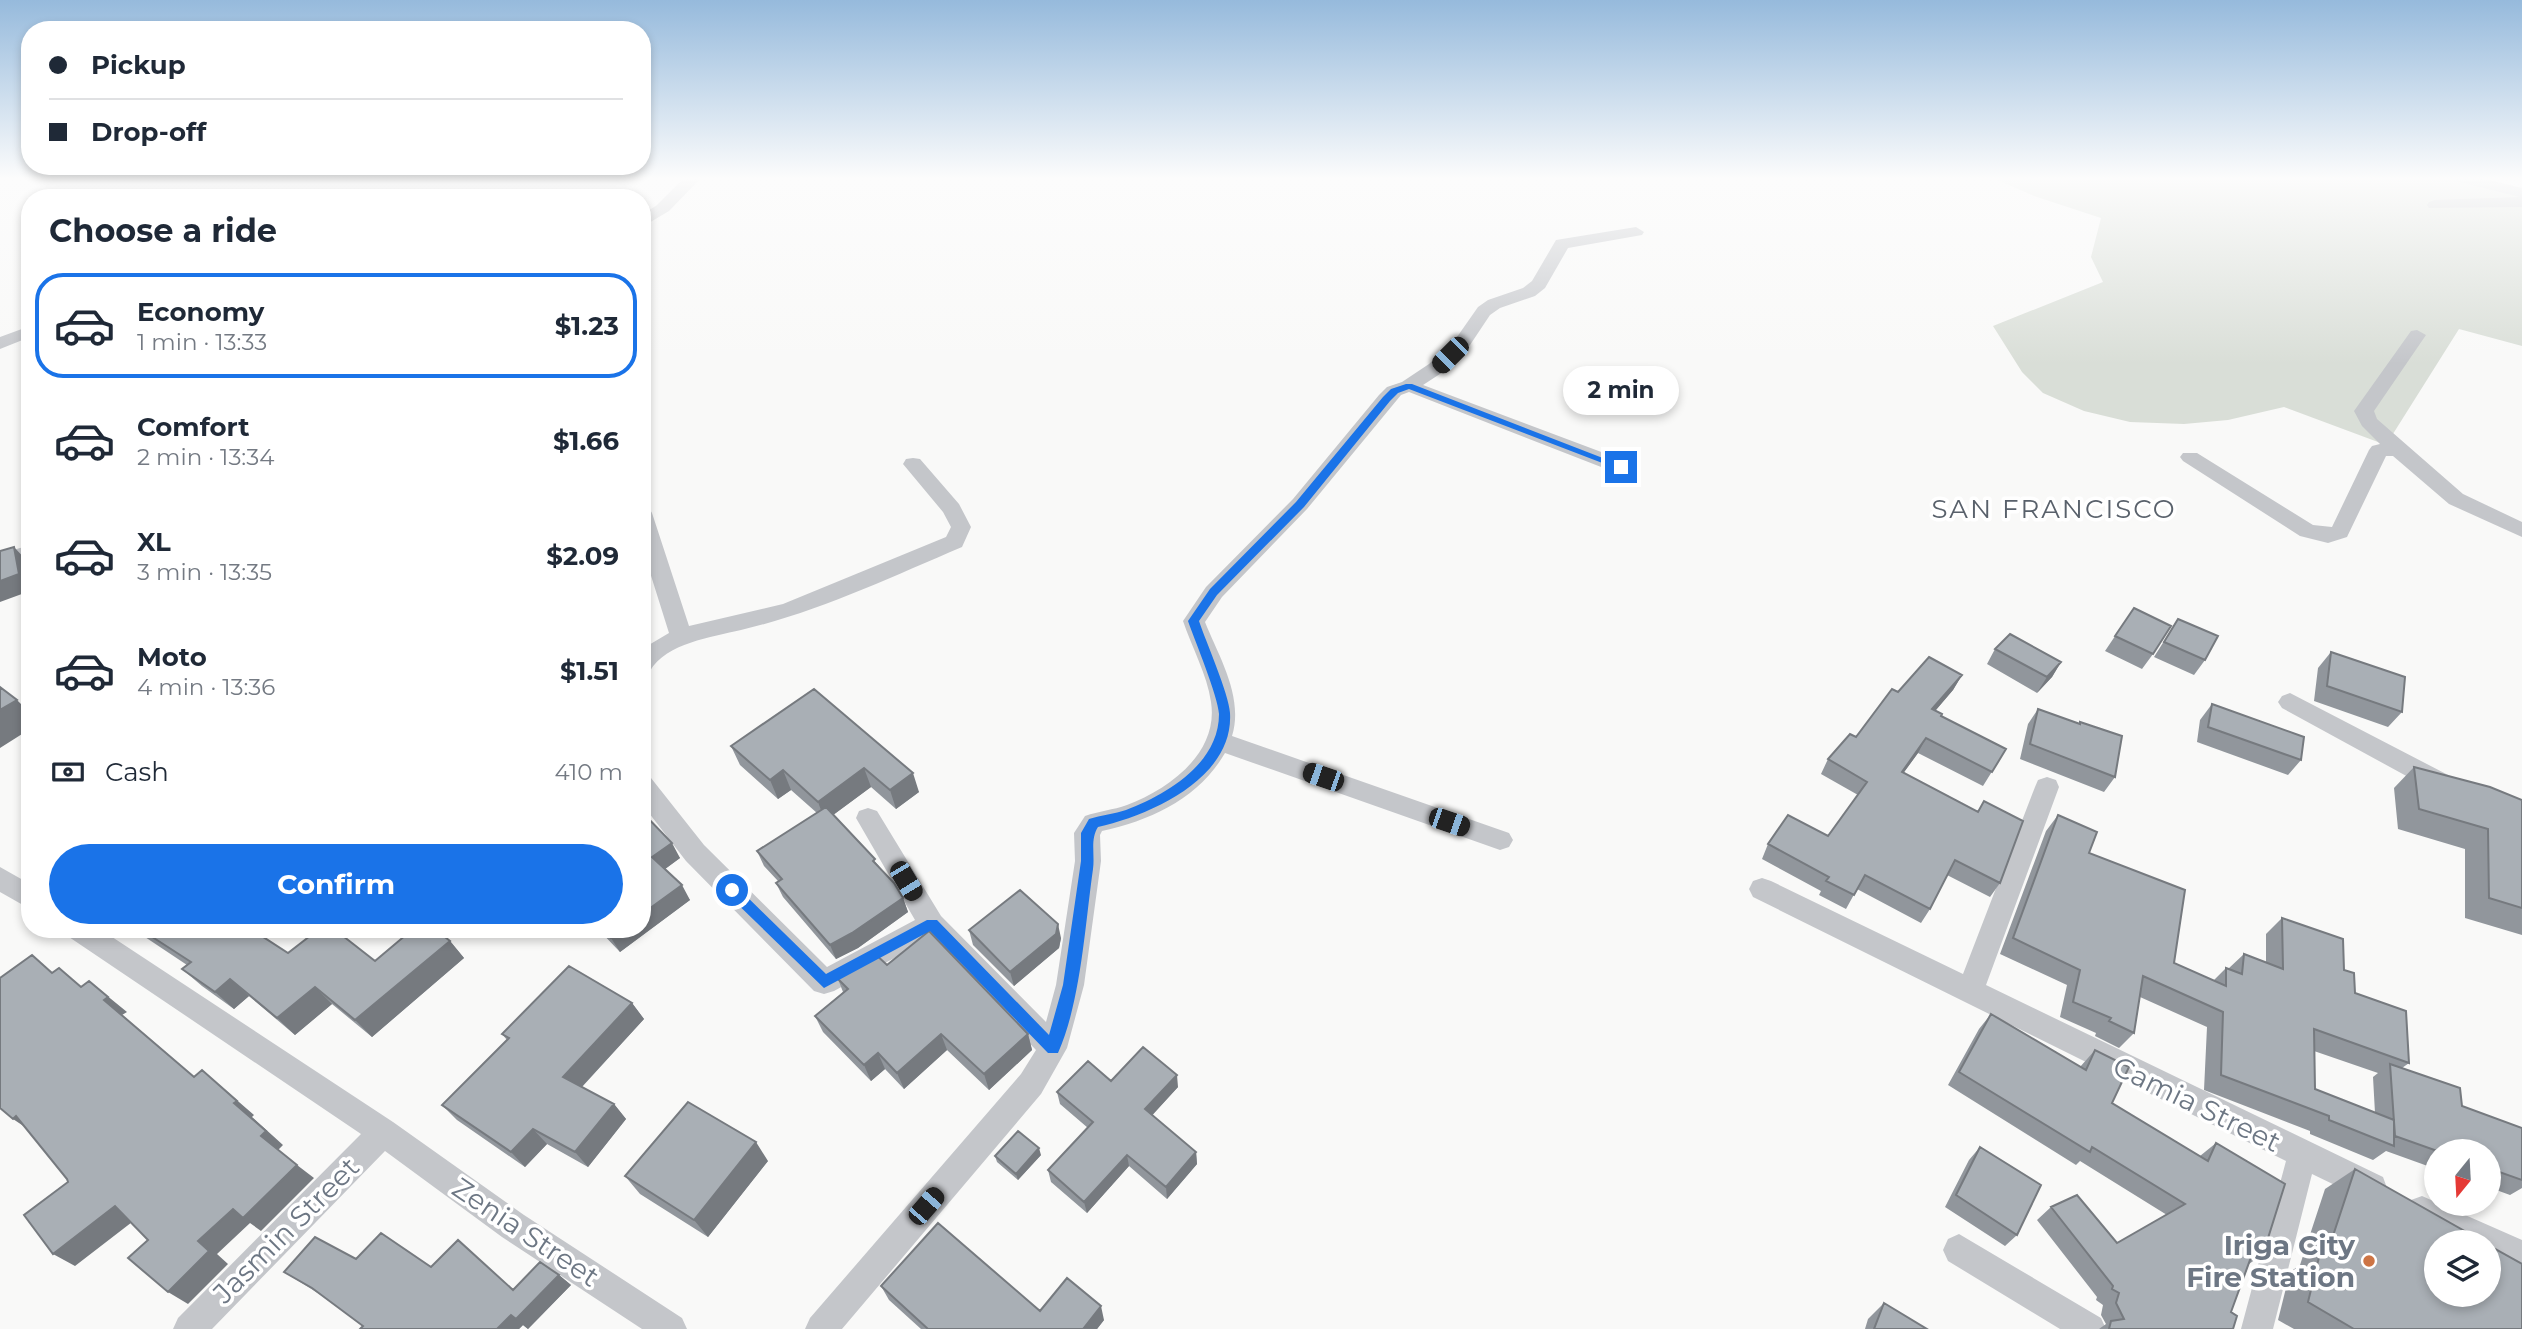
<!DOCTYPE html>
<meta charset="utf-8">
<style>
body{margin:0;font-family:Montserrat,sans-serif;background:#f6f6f7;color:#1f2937;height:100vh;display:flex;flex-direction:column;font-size:26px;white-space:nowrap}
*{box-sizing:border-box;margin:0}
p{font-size:23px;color:#747a83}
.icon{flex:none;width:38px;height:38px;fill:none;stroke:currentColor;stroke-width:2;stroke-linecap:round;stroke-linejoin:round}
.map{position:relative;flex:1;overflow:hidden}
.sheet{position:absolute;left:21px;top:189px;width:630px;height:749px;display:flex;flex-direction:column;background:#fff;border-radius:28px;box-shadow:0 4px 10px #0003}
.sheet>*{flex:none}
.guide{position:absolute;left:21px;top:21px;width:630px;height:154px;border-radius:28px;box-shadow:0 4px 10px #0003;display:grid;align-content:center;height:154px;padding:0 28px;background:#fff}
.needle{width:46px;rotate:198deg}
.fabs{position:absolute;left:2424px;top:1139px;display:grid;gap:14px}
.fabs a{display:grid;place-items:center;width:77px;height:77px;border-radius:50%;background:#fff;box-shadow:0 4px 10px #0003;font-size:35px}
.end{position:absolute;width:32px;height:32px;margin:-16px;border:9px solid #1a73e8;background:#fff;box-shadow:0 0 0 4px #fff}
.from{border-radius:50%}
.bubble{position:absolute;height:49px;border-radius:24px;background:#fff;box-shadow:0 4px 10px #0003;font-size:23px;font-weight:700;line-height:49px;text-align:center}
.car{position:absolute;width:21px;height:42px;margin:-21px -10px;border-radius:9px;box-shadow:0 0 5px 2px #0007;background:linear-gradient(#222 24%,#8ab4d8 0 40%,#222 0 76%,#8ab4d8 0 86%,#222 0)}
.guide b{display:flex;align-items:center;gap:24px;height:66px;font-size:26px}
.guide b+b{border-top:2px solid #e0e1e3}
.guide i{width:18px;height:18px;background:#1f2937}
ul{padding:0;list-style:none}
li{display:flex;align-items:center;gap:21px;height:105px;margin:0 14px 10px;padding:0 14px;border:4px solid transparent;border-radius:28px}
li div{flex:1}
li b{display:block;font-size:26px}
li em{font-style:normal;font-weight:700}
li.current{border-color:#1a73e8}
li>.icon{width:63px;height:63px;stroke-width:1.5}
h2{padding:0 28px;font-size:32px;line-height:84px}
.pay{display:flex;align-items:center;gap:18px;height:77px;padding:0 28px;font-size:26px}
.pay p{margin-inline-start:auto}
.primary-button{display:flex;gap:14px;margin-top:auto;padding:14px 28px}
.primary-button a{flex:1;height:80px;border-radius:42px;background:#1a73e8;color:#fff;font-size:28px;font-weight:700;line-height:80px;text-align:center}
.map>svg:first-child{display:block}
.green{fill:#d9ded7}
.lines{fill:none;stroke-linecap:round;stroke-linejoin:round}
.minor{fill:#c4c6ca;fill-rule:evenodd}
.wall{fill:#91969c;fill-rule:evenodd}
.shaded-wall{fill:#767a7f}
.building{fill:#a9afb5;stroke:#767a7f;stroke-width:2}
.route{fill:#1a73e8}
.poi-dot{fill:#cd7444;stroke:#fff;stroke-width:2.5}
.labels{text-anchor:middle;stroke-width:7;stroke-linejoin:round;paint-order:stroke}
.quarter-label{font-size:26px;letter-spacing:2px;fill:#59616b;stroke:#fff}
.near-street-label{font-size:28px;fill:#6d7784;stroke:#fff}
.near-poi-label{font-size:28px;font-weight:bold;fill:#6d7784;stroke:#fff;text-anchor:end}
</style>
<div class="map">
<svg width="2522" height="1329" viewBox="0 0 2522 1329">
<rect width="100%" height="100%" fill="#f9f9f8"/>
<!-- green -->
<path class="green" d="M1993,178H2458L2522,194V346L2459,329L2386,445L2284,407L2228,420L2184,424L2130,422L2084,411L2043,393L2022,372L1993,326L2103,282L2091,257L2101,218L2034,196Z"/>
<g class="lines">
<!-- minor -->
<path class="minor" d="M684,178H701L669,211L642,227V215L657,205Z
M2453,178H2481L2522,188V207L2429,208L2427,205L2429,202L2435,200L2520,197L2455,181Z
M1636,227L1644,232L1642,235L1568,248L1545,288L1535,296L1500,308L1490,315L1470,345L1443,372L1423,385L1628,462L1631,467L1628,472H1614L1409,392L1401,395L1307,509L1222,597L1205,622C1219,657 1244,697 1232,736L1509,833L1513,840L1509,847L1500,850L1225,753C1199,798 1152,820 1102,831L1100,835L1101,861L1084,985L1067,1048L1041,1094L842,1329H805L810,1318L1021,1074L1036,1050L929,939L834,991L824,994L814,991L686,861L642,804V775L651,778L704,845L827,967L915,920L856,818L859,811L868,808L877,811L941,916L1046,1022L1056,985L1075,861L1074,833L1085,816C1099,811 1113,810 1127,805C1169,789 1219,753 1211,702C1207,674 1192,648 1183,621L1206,587L1293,499L1379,395L1387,387L1402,382L1429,364L1457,337L1478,307L1488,300L1523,288L1532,281L1556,240Z
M30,326V337L0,349V337Z
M2417,330L2426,335L2374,411L2377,419L2463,494L2522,522V537L2449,504L2393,456H2386L2347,537L2328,543L2300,536L2183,461L2180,457L2183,453H2197L2313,525L2332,527L2369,450L2372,446L2380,444L2362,426L2354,411L2411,331Z
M913,458L920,459L959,504L971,527L962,547C889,578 818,612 741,630C712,637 666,643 650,671L642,673V649L669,633L642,547V506L649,508L652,513L689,626L783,604L946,537L951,527L943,512L903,464L906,459Z
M30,545V559L0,568V554Z
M2290,693L2450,776L2453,783L2450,790L2441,793L2432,790L2282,708L2278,702L2282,696Z
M2047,777L2056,780L2059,787L1986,985L2383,1177L2387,1188L2383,1199L2372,1203L2312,1174L2273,1329H2241L2286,1161L1753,897L1749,889L1753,881L1762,878L1771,881L1963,974L2035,787L2038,780Z
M0,867L30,884V909L0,892Z
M65,929H100L393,1122L524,1215L682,1318L687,1329H642L502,1237L385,1151L212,1329H173L178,1318L361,1134L69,937Z
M2422,1196L2522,1240V1272L2488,1257V1242H2457L2411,1222L2407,1211L2411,1200Z
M1959,1234L2101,1318L2106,1329H2060L1948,1261L1943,1250L1948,1239Z"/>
</g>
<!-- wall -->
<path class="wall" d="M2134,608L2153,654L2142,669L2105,651Z
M2178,619L2205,660L2194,675L2154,657Z
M1995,649L2061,662L2052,677L2037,693L1987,664Z
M2331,652L2402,712L2388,727L2314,701L2318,668Z
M1962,675L1953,690L1935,711L1941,716L2006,749L1983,786L1918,753L1904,772L2000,883L1990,897L1947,875L1930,909L1921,923L1857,889L1846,909L1819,895L1821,891L1762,859L1768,844L1828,836L1858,795L1821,774L1828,759L1856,737L1898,692Z
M814,689L919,792L896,809L871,787L833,815L878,865L903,898L908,912L858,948L836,959L783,897L776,883L778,881L764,866L757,851L817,813L791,790L778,799L740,765L731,746Z
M2212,704L2301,760L2288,775L2197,742L2200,720Z
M2038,709L2079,724L2080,722L2115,777L2104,792L2020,759L2028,724Z
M2414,767L2522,800V935L2465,918V849L2398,829L2394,788Z
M642,812L680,858L665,869L690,900L620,952L598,929H642Z
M2058,815L2089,853L2174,963L2213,981L2226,968L2228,969L2244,954L2266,962V934L2282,918L2344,970L2355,993L2409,1063L2402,1068L2462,1106L2522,1128V1188L2510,1195L2488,1187V1152H2436V1169L2386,1151L2373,1160L2310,1134V1131L2204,1090L2207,1027L2140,997L2134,1033L2119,1048L2095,1036L2096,1033L2060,1017L2067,985L2000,954L2046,831ZM2314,1051L2378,1073L2373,1077L2375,1113L2315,1089Z
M133,929H251L288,953L375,961L450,941L464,958L372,1037L332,1004L295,1035L249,996L234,1009L202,986L182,969L187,965Z
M969,930L1061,938L1059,948L1014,986L973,945Z
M848,965H887L1028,1034L1032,1050L989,1090L947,1050L904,1089L885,1069L871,1081L823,1032L815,1016L843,992L838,979L850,969Z
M632,1003L644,1019L582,1087L614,1104L626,1119L588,1167L547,1144L525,1167L457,1120L442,1105L507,1040L502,1034Z
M1991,1014L2080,1067L2095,1050L2112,1103L2200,1156L2216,1143L2263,1254L2249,1264L2231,1312L2233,1329H2099L2106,1324L2101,1315L2103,1305L2096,1300L2097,1297L2037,1220L2051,1207L2117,1243L2167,1215L2080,1161L2076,1165L1948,1085L1979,1029Z
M1111,1081L1178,1087L1152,1115L1196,1152L1197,1164L1167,1199L1129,1166L1087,1213L1051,1182L1048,1170L1088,1128L1060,1104L1057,1092Z
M1980,1147L2017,1235L2005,1246L1945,1207L1969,1160Z
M1041,1155L1018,1180L997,1162L995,1156Z
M768,1161L708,1237L640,1194L625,1176Z
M2355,1169L2522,1329H2294L2278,1320L2290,1272L2300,1265L2325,1189Z
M356,1259L431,1267L514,1289L559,1275L571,1285L528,1329L523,1325L519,1329H360L363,1326L321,1295L284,1272Z
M881,1286L1040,1311L1104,1320L1097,1329H921L889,1300Z
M1884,1303L1927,1329H1865L1868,1319Z"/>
<!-- shaded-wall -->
<path class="shaded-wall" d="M14,547L28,562L30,572V591L0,602V581Z
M2061,662L2052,677L2037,693L2047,677Z
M1962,675L1953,690L1924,724L1932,709Z
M17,700L30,713V729L0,748V710Z
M1926,738L1918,753L1894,786L1902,772Z
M864,768L871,787L825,821L818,802Z
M783,770L791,790L778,799L770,780Z
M913,773L919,792L896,809L890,790Z
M672,843L680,858L661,872L652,857Z
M682,885L690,900L620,952L611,938L622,929H642V914Z
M903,898L908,912L858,948L836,959L830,945Z
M1058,924L1061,938L1059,948L1014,986L1010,972Z
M450,941L464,958L372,1037L355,1020Z
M230,979L249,996L234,1009L215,992Z
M89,981L127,1012L122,1015L212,1091L104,1000Z
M315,987L332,1004L295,1035L277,1018Z
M632,1003L644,1019L576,1093L563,1077Z
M941,1034L947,1050L904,1089L897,1073Z
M1028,1034L1032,1050L989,1090L984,1074Z
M878,1053L885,1069L871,1081L864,1065Z
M202,1070L254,1115L252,1117L283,1145L278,1150L261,1136L234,1103Z
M1177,1075L1178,1087L1147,1121L1145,1109Z
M614,1104L626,1119L588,1167L575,1152Z
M16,1116L34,1133L13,1119Z
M533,1129L547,1144L525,1167L511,1152Z
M756,1142L768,1161L708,1237L694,1220Z
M1039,1148L1041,1155L1018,1180L1016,1174Z
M1196,1152L1197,1164L1167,1199L1166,1187Z
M1127,1155L1129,1166L1087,1213L1084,1202Z
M297,1165L314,1178L261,1231L250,1223L217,1254L228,1264L188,1304L168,1292L198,1241L233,1209Z
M115,1206L136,1219L75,1266L53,1254Z
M559,1275L571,1285L528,1329L523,1325L519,1329H497L511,1315Z
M1101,1306L1104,1320L1097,1329H1083Z"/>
<!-- building -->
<path class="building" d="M14,547L19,574L0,581V551Z
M2134,608L2171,626L2153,654L2115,636Z
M2178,619L2218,636L2205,660L2164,642Z
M2010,634L2061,662L2047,677L1995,649Z
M2331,652L2405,677L2402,712L2327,686Z
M1929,657L1962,675L1932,709L1942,714L1941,716L2006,749L1992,772L1926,738L1902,772L1978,812L1984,801L2023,821L2000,883L1955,860L1930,909L1865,875L1854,895L1826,881L1829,877L1768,844L1788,815L1828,836L1867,782L1828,759L1850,734L1856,737L1892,689L1898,692Z
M0,687L17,700L0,710Z
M814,689L913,773L890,790L864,768L818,802L783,770L770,780L731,746Z
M2212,704L2304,737L2301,760L2208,727Z
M2038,709L2080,724V722L2122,736L2115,777L2030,744Z
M2414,767L2490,787L2522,800V908L2489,898L2488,829L2419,809Z
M826,807L875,859L873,861L894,883L903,898L852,933L830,945L776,883L782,879L757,851Z
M642,812L672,843L652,857L682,885L642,914Z
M2058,815L2097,832L2089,853L2185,890L2174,963L2226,986V968L2242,974L2244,954L2283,969L2282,918L2343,939L2344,970L2354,973L2355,993L2406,1011L2409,1063L2314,1029L2315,1089L2394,1120V1146L2329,1120V1116L2221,1075L2223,1012L2143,976L2134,1033L2109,1021L2111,1018L2073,1002L2080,970L2013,938Z
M1020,890L1058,924L1056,934L1010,972L969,930Z
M140,929H251L288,953L319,929H334L375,961L413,929H435L450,941L355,1020L315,987L277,1018L230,979L215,992L182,969L191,962Z
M603,929H622L611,938Z
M929,931L1028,1034L984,1074L941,1034L897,1073L878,1053L864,1065L815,1016L848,989L838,979L851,968L848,965L873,952L887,965Z
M32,955L52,973L59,968L81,987L89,981L108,997L104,1000L194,1077L202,1070L237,1101L234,1103L266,1131L261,1136L297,1165L243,1218L233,1209L198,1241L209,1251L168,1292L128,1258L148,1240L115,1206L53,1254L24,1215L68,1182L67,1179L16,1116L13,1119L0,1108V978Z
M569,966L632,1003L563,1077L614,1104L575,1152L533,1129L511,1152L442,1105L509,1038L502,1034Z
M1991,1014L2086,1070L2095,1050L2129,1067L2112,1103L2208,1161L2216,1143L2285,1184L2263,1254L2254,1249L2231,1312L2237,1316L2233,1329H2109L2111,1321L2124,1319L2116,1303L2119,1293L2112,1289L2113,1286L2051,1207L2077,1195L2117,1243L2185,1204L2092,1147L2090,1152L1959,1072Z
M1143,1047L1177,1075L1145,1109L1196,1152L1166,1187L1127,1155L1084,1202L1048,1170L1093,1122L1057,1092L1088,1061L1111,1081Z
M2390,1064L2460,1088L2462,1106L2522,1128V1180L2488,1168V1152H2440L2395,1136Z
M688,1102L756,1142L694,1220L625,1176Z
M1018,1131L1039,1148L1016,1174L995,1156Z
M1980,1147L2041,1185L2017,1235L1956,1195Z
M2355,1169L2484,1242H2436V1295H2488V1245L2522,1264V1329H2354L2308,1302L2320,1253L2326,1257Z
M938,1223L1040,1311L1067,1278L1101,1306L1083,1329H928L881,1286Z
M381,1233L431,1267L458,1240L513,1290L540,1262L559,1275L516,1319L511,1315L497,1329H360L363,1326L312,1288L284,1272L315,1237L356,1259Z
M1884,1303L1927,1329H1874Z"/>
<!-- sky -->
<linearGradient id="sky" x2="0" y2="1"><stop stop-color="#96badc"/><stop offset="0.49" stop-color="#fcfcfc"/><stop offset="1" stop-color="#fcfcfc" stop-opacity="0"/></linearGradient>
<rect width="2522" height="364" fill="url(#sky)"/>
<!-- route -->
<path class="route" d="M1406,384H1412L1626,467L1618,469L1409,389L1398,393L1390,401L1304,507L1217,595L1199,621C1206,642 1229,694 1230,713C1234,778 1151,815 1098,827C1090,839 1095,855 1093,869C1085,925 1081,1001 1058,1053H1048L930,931L824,988L727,894V886H736L826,974L927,920H937L1049,1035L1063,985L1081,861V833L1089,819C1101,815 1115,814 1126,810C1168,794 1219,763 1219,714C1218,696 1195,641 1188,621L1210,589L1296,502L1383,397L1391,389Z"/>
<!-- markers -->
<circle class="poi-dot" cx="2369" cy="1261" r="7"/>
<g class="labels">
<!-- quarter labels -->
<g class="quarter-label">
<text x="2054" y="518">SAN FRANCISCO</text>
</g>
<!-- near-street labels -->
<g class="near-street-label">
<text transform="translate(2197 1104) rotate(26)" y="10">Camia Street</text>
<text transform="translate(286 1230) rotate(-45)" y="10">Jasmin Street</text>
<text transform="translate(526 1232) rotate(34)" y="10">Zenia Street</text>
</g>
<!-- near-poi labels -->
<g class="near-poi-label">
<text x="2355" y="1255">Iriga City<tspan x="2355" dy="32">Fire Station</tspan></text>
</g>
</g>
</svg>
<div class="fabs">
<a><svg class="needle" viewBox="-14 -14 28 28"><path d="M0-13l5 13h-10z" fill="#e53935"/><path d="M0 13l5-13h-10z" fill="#747a83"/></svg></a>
<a><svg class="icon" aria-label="layers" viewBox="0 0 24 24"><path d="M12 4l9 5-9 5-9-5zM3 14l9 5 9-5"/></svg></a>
</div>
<i class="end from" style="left:732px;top:890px"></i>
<i class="end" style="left:1621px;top:467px"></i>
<div class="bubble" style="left:1563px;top:366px;width:116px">2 min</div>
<i class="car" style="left:1450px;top:355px;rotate:225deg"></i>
<i class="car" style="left:1323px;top:777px;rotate:289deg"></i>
<i class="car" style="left:1449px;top:822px;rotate:109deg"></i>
<i class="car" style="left:906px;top:881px;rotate:149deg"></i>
<i class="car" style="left:926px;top:1206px;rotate:41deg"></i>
<div class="guide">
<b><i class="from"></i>Pickup</b>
<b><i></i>Drop-off</b>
</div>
<section class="sheet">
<h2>Choose a ride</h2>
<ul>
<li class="current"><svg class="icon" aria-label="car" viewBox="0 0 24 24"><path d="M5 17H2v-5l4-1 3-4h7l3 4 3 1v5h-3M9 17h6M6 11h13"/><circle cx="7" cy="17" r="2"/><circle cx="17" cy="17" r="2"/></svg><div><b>Economy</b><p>1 min · 13:33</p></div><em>$1.23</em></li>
<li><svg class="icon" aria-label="car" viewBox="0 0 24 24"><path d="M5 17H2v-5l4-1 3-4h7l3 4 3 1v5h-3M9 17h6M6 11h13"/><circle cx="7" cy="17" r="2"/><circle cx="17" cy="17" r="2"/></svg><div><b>Comfort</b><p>2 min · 13:34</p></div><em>$1.66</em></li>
<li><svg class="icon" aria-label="car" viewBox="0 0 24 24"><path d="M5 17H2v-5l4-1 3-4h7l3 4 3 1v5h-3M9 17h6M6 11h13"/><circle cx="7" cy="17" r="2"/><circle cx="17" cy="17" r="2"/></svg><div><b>XL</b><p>3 min · 13:35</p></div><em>$2.09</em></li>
<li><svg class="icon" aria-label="car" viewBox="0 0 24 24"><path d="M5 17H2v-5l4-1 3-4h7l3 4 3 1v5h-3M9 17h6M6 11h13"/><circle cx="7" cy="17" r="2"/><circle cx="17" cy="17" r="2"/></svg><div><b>Moto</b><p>4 min · 13:36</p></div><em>$1.51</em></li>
</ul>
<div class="pay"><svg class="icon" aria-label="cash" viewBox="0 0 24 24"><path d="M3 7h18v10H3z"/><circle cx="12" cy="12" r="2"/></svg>Cash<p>410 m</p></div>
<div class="primary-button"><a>Confirm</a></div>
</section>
</div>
